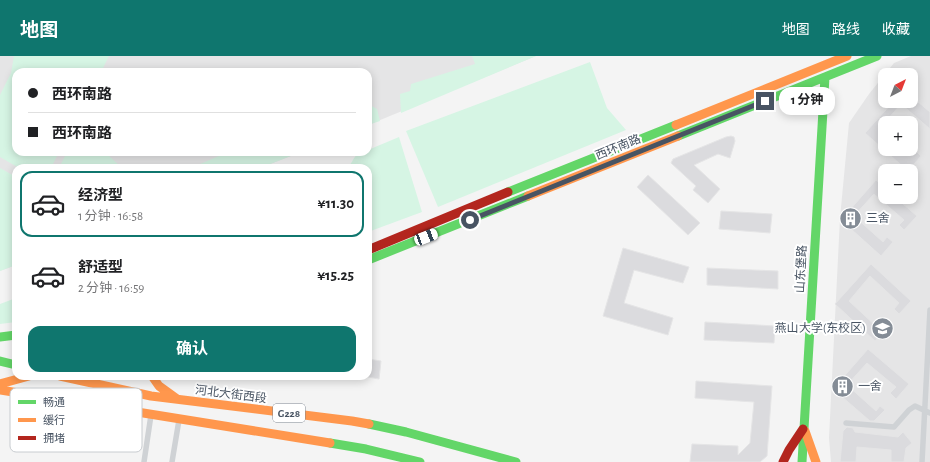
<!DOCTYPE html>
<html lang="zh">
<meta charset="utf-8">
<style>
body{margin:0;font-family:"Alegreya Sans","Noto Sans SC",sans-serif;background:#f6f6f6;color:#202124;height:100vh;display:flex;flex-direction:column;font-size:15px;white-space:nowrap}
*{box-sizing:border-box;margin:0}
p{font-size:13px;color:#757577}
.icon{flex:none;width:22px;height:22px;fill:none;stroke:currentColor;stroke-width:2;stroke-linecap:round;stroke-linejoin:round}
.map{position:relative;flex:1;overflow:hidden}
.sheet{position:absolute;left:12px;top:108px;width:360px;height:216px;display:flex;flex-direction:column;background:#fff;border-radius:12px;box-shadow:0 2px 10px #0003}
.sheet>*{flex:none}
.banner{position:absolute;left:12px;top:12px;width:360px;height:88px;border-radius:12px;box-shadow:0 2px 10px #0003;display:grid;align-content:center;height:88px;padding:0 16px;background:#fff}
.needle{width:26px;rotate:42deg}
.buttons{position:absolute;left:878px;top:12px;display:grid;gap:8px}
.buttons a{display:grid;place-items:center;width:40px;height:40px;border-radius:8px;background:#fff;box-shadow:0 2px 10px #0003;font-size:20px}
.end{position:absolute;width:18px;height:18px;margin:-9px;border:5px solid #485463;background:#fff;box-shadow:0 0 0 2px #fff}
.from{border-radius:50%}
.bubble{position:absolute;height:28px;border-radius:12px;background:#fff;box-shadow:0 2px 10px #0003;font-size:13px;font-weight:700;line-height:28px;text-align:center}
.car{position:absolute;width:12px;height:24px;margin:-12px -6px;border-radius:5px;box-shadow:0 0 3px 1px #0007;background:linear-gradient(#fff 24%,#345 0 40%,#fff 0 76%,#345 0 86%,#fff 0)}
.banner b{display:flex;align-items:center;gap:14px;height:38px;font-size:15px}
.banner b+b{border-top:1px solid #e0e0e0}
.banner i{width:10px;height:10px;background:#202124}
ul{padding:7px 0 0;list-style:none}
li{display:flex;align-items:center;gap:12px;height:66px;margin:0 8px 6px;padding:0 8px;border:2px solid transparent;border-radius:12px}
li div{flex:1}
li b{display:block;font-size:15px}
li em{font-style:normal;font-weight:700}
li.current{border-color:#0f766e}
li>.icon{width:36px;height:36px;stroke-width:1.5}
.cta{display:flex;gap:8px;margin-top:auto;padding:8px 16px}
.cta a{flex:1;height:46px;border-radius:12px;background:#0f766e;color:#fff;font-size:16px;font-weight:700;line-height:46px;text-align:center}
header{display:flex;align-items:center;gap:24px;box-sizing:border-box;height:56px;padding:0 20px;background:#0f766e;color:#fff}
header strong{font-size:19px}
nav{display:flex;gap:22px;margin-inline-start:auto;font-size:14px}
.map>svg:first-child{display:block}
.education{fill:#e5e5e6;fill-rule:evenodd}
.green{fill:#d6f5e4}
.building{fill:#dbdbde;stroke:#e5e5e6}
.lines{fill:none;stroke-linecap:round;stroke-linejoin:round}
.street{stroke:#cfd2d5;stroke-width:5.5}
.fast{stroke:#63d668;stroke-width:9}
.slow{stroke:#ff974d;stroke-width:9}
.jam{stroke:#b3261e;stroke-width:9}
.route{stroke:#485463;stroke-width:5}
.labels{text-anchor:middle;stroke-width:4;stroke-linejoin:round;paint-order:stroke}
.shield{fill:#fff;stroke:#7f8792;stroke-width:1}
.shield-label{font-size:11px;font-weight:bold;fill:#485463}
.street-label{font-size:12px;fill:#485463;stroke:#fff}
.poi-label{font-size:12px;fill:#485463;stroke:#fff;text-anchor:start}
.key{fill:#fff;stroke:#c8ccd0;stroke-width:1}
.key-label{font-size:11px;fill:#485463}
</style>
<header>
<strong>地图</strong>
<nav><a>地图</a><a>路线</a><a>收藏</a></nav>
</header>
<div class="map">
<svg width="930" height="406" viewBox="0 0 930 406">
<rect width="100%" height="100%" fill="#f4f4f4"/>
<!-- education -->
<path class="education" d="M0,0H536L368,69V16H16V96H301L260,112H16V209L0,215Z
M911,0H930V406H831L829,382L840,162L849,67L869,38L894,7ZM885,19H911V45H885ZM885,67H911V93H885ZM885,115H911V141H885Z"/>
<!-- green -->
<path class="green" d="M14,0H109L101,16H16V96H59L51,112H19L0,101V39L11,17Z
M472,0H536L401,57L400,38L410,35L411,28L475,8Z
M590,6L607,52L626,74L438,151L406,75Z
M368,48L377,53L380,65L368,69Z
M399,81L422,156L368,176V112H345C356,108 350,96 368,96V94Z
M67,96H107L108,99L122,112H59Z
M228,96H301L260,112H191Z
M0,112L16,121V209L0,215Z
M16,242V266L0,268V248Z"/>
<!-- building -->
<path class="building" d="M911,40L930,56V73L901,48L880,72L885,76V93H904L911,99L915,94L921,100L908,115L865,77L894,45H911Z
M731,80L734,81L735,85L730,102L718,98L694,109L720,133L708,147L693,134L696,130L671,107L673,103L726,81Z
M648,119L700,167L688,179L637,131Z
M876,124L885,132V141H895L917,160L904,174L899,169L904,164L874,138L854,160L883,186L887,181L893,186L881,200L841,164Z
M721,155L772,158L770,177L719,173Z
M623,192L689,211L683,227L634,214L624,247L673,262L668,279L603,260Z
M871,208L911,245L899,258L894,253L899,247L870,220L849,245L877,271L882,266L888,271L875,285L835,248Z
M707,212L778,215V233L707,229Z
M705,266L775,270L774,287L704,284Z
M868,293L909,328L896,343L890,337L896,331L867,307L847,329L876,355L880,350L885,354L874,365H870L833,333Z
M368,303L381,305L379,323L368,321Z
M696,325L772,330L767,400L760,406H690L692,388L738,390V399L750,387L754,346L695,342Z
M847,371L853,372L855,376L898,381L903,376L912,387L906,392L904,406H891V394L857,391L856,406H840L843,375Z"/>
<g class="lines">
<!-- street -->
<path class="street" d="M846,367L894,371L909,354L915,350L930,357
M144,406L151,359
M172,406L179,364
M922,406L930,254"/>
<!-- fast -->
<path class="fast" d="M678,80L877,0
M508,136L676,69
M368,204L528,140
M0,281L16,279
M0,305L16,309
M369,368L406,376L516,406
M330,387L366,393L420,406
M802,406L825,21"/>
<!-- slow -->
<path class="slow" d="M676,69L847,0
M528,140L678,80
M60,320L151,340L352,365L369,368
M152,320L159,330L177,343
M0,328L29,320
M0,334L330,387
M805,375L816,406"/>
<!-- jam -->
<path class="jam" d="M368,194L508,136
M783,406L789,394L803,373"/>
</g>
<g class="lines">
<!-- route -->
<path class="route" d="M470,164L765,45"/>
</g>
<!-- icons -->
<defs>
<symbol id="building-disc" viewBox="-11 -11 22 22"><circle r="9.5" fill="#848c96" stroke="#fff"/><path d="M-4-6H4V6H1V3H-1V6H-4ZM-2.5-4.3h1.7v1.8h-1.7ZM.8-4.3h1.7v1.8H.8ZM-2.5-1h1.7V.8h-1.7ZM.8-1h1.7V.8H.8Z" fill="#fff"/></symbol>
<symbol id="university-disc" viewBox="-11 -11 22 22"><circle r="9.5" fill="#848c96" stroke="#fff"/><path d="M0-5L7-2L0 1L-7-2ZM-4 1L0 2.5L4 1V4Q0 6-4 4Z" fill="#fff"/></symbol>
</defs>
<g fill-rule="evenodd">
<use href="#building-disc" x="838" y="150" width="25" height="25"/>
<use href="#university-disc" x="870" y="260" width="25" height="25"/>
<use href="#building-disc" x="830" y="318" width="25" height="25"/>
</g>
<g class="labels">
<!-- shield labels -->
<rect class="shield" x="273" y="348" width="32" height="18" rx="3"/>
<g class="shield-label">
<text x="289" y="361">G228</text>
</g>
<!-- street labels -->
<g class="street-label">
<text transform="translate(618 91) rotate(-22)" y="4">西环南路</text>
<text transform="translate(801 213) rotate(-87)" y="4">山东堡路</text>
<text transform="translate(231 338) rotate(7)" y="4">河北大街西段</text>
</g>
<!-- poi labels -->
<g class="poi-label">
<text x="866" y="166">三舍</text>
<text x="866" y="276" text-anchor="end">燕山大学(东校区)</text>
<text x="858" y="334">一舍</text>
</g>
</g>
<!-- legend -->
<rect x="10" y="332" width="132" height="64" rx="6" class="key"/>
<rect x="18" y="344" width="18" height="4" fill="#63d668"/>
<rect x="18" y="362" width="18" height="4" fill="#ff974d"/>
<rect x="18" y="380" width="18" height="4" fill="#b3261e"/>
<g class="key-label">
<text x="43" y="350">畅通</text>
<text x="43" y="368">缓行</text>
<text x="43" y="386">拥堵</text>
</g>
</svg>
<div class="buttons">
<a><svg class="needle" viewBox="-14 -14 28 28"><path d="M0-13l5 13h-10z" fill="#e53935"/><path d="M0 13l5-13h-10z" fill="#757577"/></svg></a>
<a>+</a>
<a>−</a>
</div>
<i class="end from" style="left:470px;top:164px"></i>
<i class="end" style="left:765px;top:45px"></i>
<div class="bubble" style="left:779px;top:31px;width:56px">1 分钟</div>
<i class="car" style="left:426px;top:181px;rotate:69deg"></i>
<div class="banner">
<b><i class="from"></i>西环南路</b>
<b><i></i>西环南路</b>
</div>
<section class="sheet">
<ul>
<li class="current"><svg class="icon" aria-label="car" viewBox="0 0 24 24"><path d="M5 17H2v-5l4-1 3-4h7l3 4 3 1v5h-3M9 17h6M6 11h13"/><circle cx="7" cy="17" r="2"/><circle cx="17" cy="17" r="2"/></svg><div><b>经济型</b><p>1 分钟 · 16:58</p></div><em>¥11.30</em></li>
<li><svg class="icon" aria-label="car" viewBox="0 0 24 24"><path d="M5 17H2v-5l4-1 3-4h7l3 4 3 1v5h-3M9 17h6M6 11h13"/><circle cx="7" cy="17" r="2"/><circle cx="17" cy="17" r="2"/></svg><div><b>舒适型</b><p>2 分钟 · 16:59</p></div><em>¥15.25</em></li>
</ul>
<div class="cta"><a>确认</a></div>
</section>
</div>
